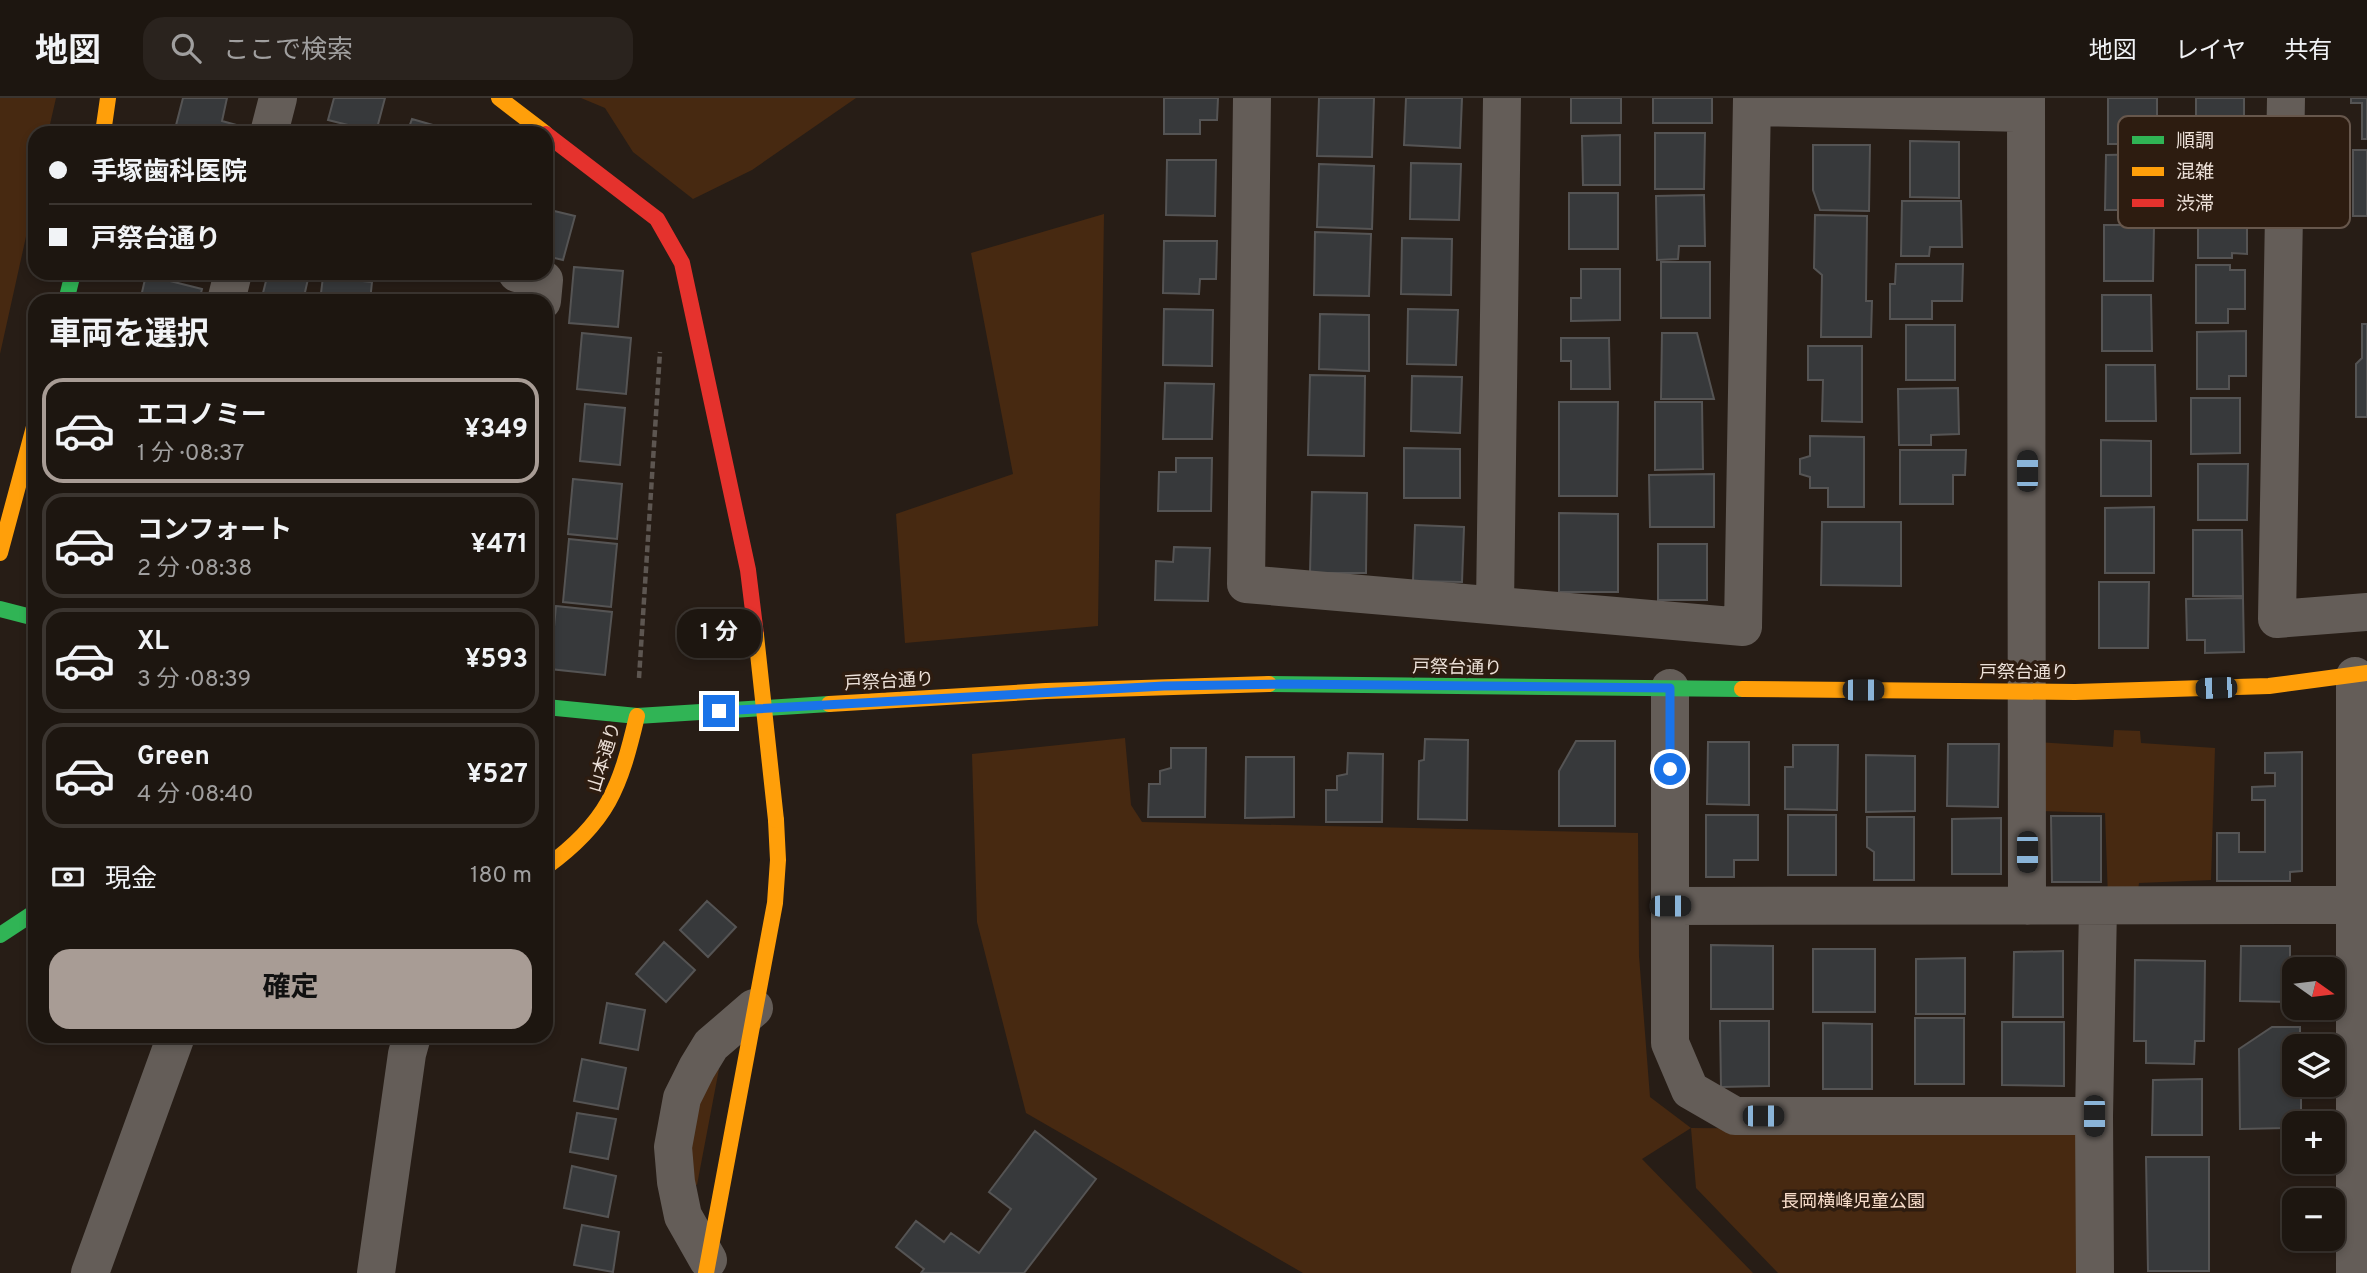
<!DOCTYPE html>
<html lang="ja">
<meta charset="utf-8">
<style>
body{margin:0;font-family:Overpass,"Noto Sans JP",sans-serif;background:#2a231e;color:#f1f3f6;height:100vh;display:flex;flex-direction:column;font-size:26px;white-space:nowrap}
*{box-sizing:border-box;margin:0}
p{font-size:23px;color:#a09f9f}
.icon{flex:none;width:38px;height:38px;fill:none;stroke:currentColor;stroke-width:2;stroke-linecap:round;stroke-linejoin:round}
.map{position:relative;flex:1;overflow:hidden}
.sheet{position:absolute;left:28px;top:196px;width:525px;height:749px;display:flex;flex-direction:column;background:#1d1610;border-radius:21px;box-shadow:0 4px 10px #0003,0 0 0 2px #3b3530}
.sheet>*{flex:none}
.guide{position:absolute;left:28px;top:28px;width:525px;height:154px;border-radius:21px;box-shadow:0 4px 10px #0003,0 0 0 2px #3b3530;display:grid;align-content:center;height:154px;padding:0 21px;background:#1d1610}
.needle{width:46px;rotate:104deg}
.tools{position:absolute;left:2282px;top:859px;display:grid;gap:14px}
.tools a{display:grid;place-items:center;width:63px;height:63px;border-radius:14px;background:#1d1610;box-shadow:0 4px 10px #0003,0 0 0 2px #3b3530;font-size:35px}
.end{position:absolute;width:32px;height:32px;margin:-16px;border:9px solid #1a73e8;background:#fff;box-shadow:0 0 0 4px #fff}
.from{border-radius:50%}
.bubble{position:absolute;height:49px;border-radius:21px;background:#1d1610;box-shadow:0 4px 10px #0003,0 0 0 2px #3b3530;font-size:23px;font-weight:700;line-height:49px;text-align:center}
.car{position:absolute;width:21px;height:42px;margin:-21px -10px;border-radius:9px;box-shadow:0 0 5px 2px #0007;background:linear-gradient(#222 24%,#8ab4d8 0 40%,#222 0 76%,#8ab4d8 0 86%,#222 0)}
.guide b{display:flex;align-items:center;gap:24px;height:66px;font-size:26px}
.guide b+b{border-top:2px solid #3b3530}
.guide i{width:18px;height:18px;background:#f1f3f6}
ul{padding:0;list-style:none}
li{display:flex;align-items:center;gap:21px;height:105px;margin:0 14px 10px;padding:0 7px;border:4px solid #3b3530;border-radius:21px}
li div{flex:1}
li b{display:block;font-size:26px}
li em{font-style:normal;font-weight:700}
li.on{border-color:#a89c95}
li>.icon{width:63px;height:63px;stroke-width:1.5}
h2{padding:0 21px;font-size:32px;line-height:84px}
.pay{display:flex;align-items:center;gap:18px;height:77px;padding:0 21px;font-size:26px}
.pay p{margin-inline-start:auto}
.button{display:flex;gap:14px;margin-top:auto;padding:14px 21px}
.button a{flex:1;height:80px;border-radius:21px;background:#a89c95;color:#111;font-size:28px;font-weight:700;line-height:80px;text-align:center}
header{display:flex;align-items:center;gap:42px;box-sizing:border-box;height:98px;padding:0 35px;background:#1d1610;border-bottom:2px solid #3b3530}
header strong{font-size:33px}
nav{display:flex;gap:38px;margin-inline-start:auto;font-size:24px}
.search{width:490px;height:63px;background:#2a231e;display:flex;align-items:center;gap:18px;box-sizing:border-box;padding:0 24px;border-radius:21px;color:#a09f9f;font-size:26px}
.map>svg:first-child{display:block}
.green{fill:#472911}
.building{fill:#37393b;stroke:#555454;stroke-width:2}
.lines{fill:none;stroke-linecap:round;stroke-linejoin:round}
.path{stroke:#5d5651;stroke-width:4.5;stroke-dasharray:7 3.5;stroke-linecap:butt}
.street{stroke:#645d58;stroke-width:38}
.fast{stroke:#30b455;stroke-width:16}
.slow{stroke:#ff9f0a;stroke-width:16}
.jam{stroke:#e5322d;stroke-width:16}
.slow-bridge{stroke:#ff9f0a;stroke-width:16}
.route{stroke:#1a73e8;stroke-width:9}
.labels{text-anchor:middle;stroke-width:7;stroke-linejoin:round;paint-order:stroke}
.street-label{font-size:18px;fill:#ede1d9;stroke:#2d1c10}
.park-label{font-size:18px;fill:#f7dcca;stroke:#2d1c10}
.key{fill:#2d1c10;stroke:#67574c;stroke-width:2}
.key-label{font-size:19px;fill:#ede1d9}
</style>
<header>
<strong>地図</strong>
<div class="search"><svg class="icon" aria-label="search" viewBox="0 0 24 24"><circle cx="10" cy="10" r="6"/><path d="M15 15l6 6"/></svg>ここで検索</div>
<nav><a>地図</a><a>レイヤ</a><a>共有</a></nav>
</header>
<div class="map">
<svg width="2367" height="1175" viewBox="0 0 2367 1175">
<rect width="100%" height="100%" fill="#271d16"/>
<!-- green -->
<path class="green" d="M0,0H56L48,35H35V98L0,256Z
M581,0H856L752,72L693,101L633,54L605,10Z
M1104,116L1098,528L905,545L896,416L1013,376L971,155Z
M2114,632L2140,633L2141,645L2215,650L2211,782L2139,785L2137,800H2108L2105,715L2012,712L2037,644L2113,649Z
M1125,640L1131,707L1142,724L1638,735L1639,858L1650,999L1691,1030L2086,1033V1175H1778L1696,1090L1691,1030L1642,1061L1753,1175H1303L1026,1015L977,824L972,656Z
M714,970L719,971L697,1087L693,1086L690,1043L694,1013Z"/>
<!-- building -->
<path class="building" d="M183,0H227L222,23L240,28L238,35H174Z
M334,0H385L376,34L328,22Z
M1164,0H1218L1217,22H1200V36H1164Z
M1319,0H1374L1372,59L1317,58Z
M1406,0H1462L1460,50L1404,47Z
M1571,0H1621V25H1571Z
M1653,0H1712V25H1653Z
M2108,0H2157V46H2108Z
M2196,0H2244V19H2229V25H2196Z
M2351,0H2367V41H2362V5H2351Z
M412,21L450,32L449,35H407Z
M1655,35H1705L1704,91H1655Z
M1620,37V87H1583L1582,38Z
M1910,43L1959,44V100L1910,99Z
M1813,47H1870L1869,113L1820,112L1813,92Z
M2353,52H2367V118H2353Z
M2155,56V112H2105L2106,57Z
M1167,62H1216L1215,118L1166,117Z
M1411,65L1461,66L1459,122L1410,121Z
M1319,66L1374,68L1372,131L1317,129Z
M1569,95H1618V151H1569Z
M1704,97L1705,148H1679L1678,161L1657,162L1656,98Z
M2230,102V116H2247V156L2232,155V160H2198V103Z
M1902,103H1961L1962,149H1930L1929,158H1901Z
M546,111L575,118L563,162L546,158Z
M1815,117L1867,118L1866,203H1872L1871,239H1821L1822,177L1814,170Z
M2104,127H2154L2153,183H2104Z
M1315,134L1371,136L1369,198L1314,197Z
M1402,140L1452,141L1451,197L1401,196Z
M1164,143H1217L1216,181H1200L1199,196L1163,195Z
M1661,164H1710V220H1661Z
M1896,166H1963L1962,203H1932V221H1890V186H1895Z
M2196,167H2230V172H2245V211H2228V225H2196Z
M574,169L623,173L618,229L569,225Z
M1581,171H1620V222L1571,223V200H1581Z
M268,175H284L308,181L303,203H261Z
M146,177L202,191L199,203H140Z
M323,179L372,184L370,203H320Z
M2102,197H2151L2152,253H2102Z
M1164,211L1213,212L1212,268L1163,267Z
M1408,211L1458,212L1456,267L1407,266Z
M1320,216L1369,217V273L1319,271Z
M2362,226H2367V319H2356V266L2362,260Z
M1906,227H1955V282H1906Z
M2246,233V278H2229V291H2197V234Z
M582,235L631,240L626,296L577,291Z
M1662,235H1697L1714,301H1661Z
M1561,240H1609L1610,291H1571V263H1561Z
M1808,248H1862V324L1822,323L1823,282H1808Z
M2106,267H2155L2156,323H2106Z
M1310,277L1365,278L1364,358L1308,357Z
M1412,278L1462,279L1460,335L1411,333Z
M1165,285L1214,286L1212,341H1163Z
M1958,290L1959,336L1931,337V347H1899L1898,291Z
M2191,300H2240V355L2191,356Z
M1559,304H1618L1617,398H1559Z
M1655,304H1702L1703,371L1655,372Z
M585,306L625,310L620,367L580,363Z
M1810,338L1864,339V409H1828V390H1810V379L1800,376V361L1810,358Z
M2101,342L2151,343V398H2101Z
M1404,350L1460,351V400H1404Z
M1900,352H1966L1965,377H1953V406H1900Z
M1176,360H1212L1211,413H1158L1159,374H1176Z
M2198,366H2248L2247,422H2198Z
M1714,376V429H1650L1649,377Z
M573,381L622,386L617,441L568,436Z
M1312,394L1367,395L1366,475H1310Z
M2154,409V475H2105V410Z
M1559,415L1618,416V494H1559Z
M1822,424H1901V488L1821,487Z
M1415,427L1464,429L1462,484L1413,483Z
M2193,432H2242L2243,498H2193Z
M569,441L617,446L611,509L563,504Z
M1658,446H1707V502H1658Z
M1174,449L1210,450L1208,503L1155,502L1156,463L1173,464Z
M2099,484H2149L2148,550H2099Z
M2243,500L2244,554L2205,555V542H2187L2186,501Z
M556,508L612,514L605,577L550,571Z
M1425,641L1468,642L1467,722L1418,721L1419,663L1424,662Z
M1576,643H1615V728H1559V673Z
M1708,644H1749V707L1707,706Z
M1948,646H1999L1998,709L1947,708Z
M1793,647H1838L1837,712L1785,711V669H1793Z
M1171,650H1206L1205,719H1148L1149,686H1160V673L1171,670Z
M2302,654V773L2290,774V783H2217V735H2239V754H2265V702H2252V689L2275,688V675H2265V655Z
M1348,655L1383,656L1382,724H1326V692H1337V678L1347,676Z
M1866,657L1915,658V713L1866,714Z
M1246,659H1294V719L1245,720Z
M1706,717H1758V762H1734V779H1706Z
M1788,717H1836V777H1788Z
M2051,718H2101V784H2052Z
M1867,719H1914V782H1874V754L1867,749Z
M2001,720V776H1952V721Z
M707,803L736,829L708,859L680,832Z
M664,844L695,872L666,904L636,876Z
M1711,847L1773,848V911H1711Z
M2241,848H2290V904L2240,903Z
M1813,851H1875V914H1813Z
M2063,853V919H2013L2014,854Z
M1965,860V916H1916V861Z
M2135,862L2205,863L2204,943H2195L2194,966L2146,965V943H2134Z
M607,905L645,912L638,952L600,945Z
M1915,920H1964V986H1915Z
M1720,923H1769V988L1721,989Z
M2002,924H2064V988L2002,987Z
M1823,925L1872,926V991H1823Z
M2272,929H2300V948H2294V987H2301V1026H2294V1030L2240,1031L2239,951Z
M582,961L626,970L618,1011L574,1003Z
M2202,981V1037H2152L2153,982Z
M577,1015L616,1021L608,1061L570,1054Z
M1035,1033L1096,1081L1024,1175H921L924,1171L896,1149L916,1123L944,1144L951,1135L979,1155L1011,1111L989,1094Z
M2146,1059H2209V1173H2148Z
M572,1068L616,1078L608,1119L564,1110Z
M582,1127L619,1134L613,1174L574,1167Z"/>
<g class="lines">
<!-- path -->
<path class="path" d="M639,580L660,254"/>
<!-- street -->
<path class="street" d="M1252,0L1246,486L1743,529L1752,0
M2026,0L2027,808
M2286,0L2277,521L2367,514
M1752,9L2026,15
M269,35L278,0
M517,175L544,182L542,203
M226,203L233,175
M1495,507L1502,0
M2355,578V1175
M1670,590V945L1690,992L1735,1018H2094L2095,1175
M1669,808L2367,807
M2094,1018L2098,809
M708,1162L683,1118L676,1084L673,1049L682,1000L697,970L711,947L754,910
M90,1175L176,938
M376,1175L407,956L412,938"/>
<!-- fast -->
<path class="fast" d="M66,203L73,175
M0,511L35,520
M1269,586L1742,591
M546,609L637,618L829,606
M0,837L35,814"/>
<!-- slow -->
<path class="slow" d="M499,0L545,35
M103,35L108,0
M0,455L35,325
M1742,591L2075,594L2269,588L2367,575
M829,606L1046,593L1269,586
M546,769C608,724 620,690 637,618
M706,1175L775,805L778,762L776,722"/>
<!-- jam -->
<path class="jam" d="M546,36L657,121L682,165L748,472L756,537"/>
<!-- slow-bridge -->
<path class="slow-bridge" d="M756,537L776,722"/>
</g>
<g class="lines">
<!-- route -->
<path class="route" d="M719,613L1164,588L1284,586L1670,590V671"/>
</g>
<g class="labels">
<!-- street labels -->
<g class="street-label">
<text transform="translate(1457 569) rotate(1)" y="6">戸祭台通り</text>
<text x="2024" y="580">戸祭台通り</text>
<text transform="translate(889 583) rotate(-3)" y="6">戸祭台通り</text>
<text transform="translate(604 659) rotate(-73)" y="6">山本通り</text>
</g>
<!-- park labels -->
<g class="park-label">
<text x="1853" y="1109">長岡横峰児童公園</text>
</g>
</g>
<!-- legend -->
<rect x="2118" y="18" width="232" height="112" rx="10" class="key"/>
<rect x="2132" y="38" width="32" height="8" fill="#30b455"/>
<rect x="2132" y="69" width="32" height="9" fill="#ff9f0a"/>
<rect x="2132" y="101" width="32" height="8" fill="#e5322d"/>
<g class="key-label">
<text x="2176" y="49">順調</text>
<text x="2176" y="80">混雑</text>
<text x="2176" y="112">渋滞</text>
</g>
</svg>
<div class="tools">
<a><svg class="needle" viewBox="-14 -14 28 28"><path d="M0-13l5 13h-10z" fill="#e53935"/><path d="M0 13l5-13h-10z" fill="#a09f9f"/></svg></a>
<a><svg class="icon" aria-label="layers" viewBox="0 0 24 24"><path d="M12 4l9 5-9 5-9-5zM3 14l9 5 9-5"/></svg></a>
<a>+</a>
<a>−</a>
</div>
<i class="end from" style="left:1670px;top:671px"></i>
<i class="end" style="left:719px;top:613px"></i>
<div class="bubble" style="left:677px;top:511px;width:84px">1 分</div>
<i class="car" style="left:2027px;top:373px;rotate:0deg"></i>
<i class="car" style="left:2216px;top:590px;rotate:268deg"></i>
<i class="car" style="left:1863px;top:592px;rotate:90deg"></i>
<i class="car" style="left:2027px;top:754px;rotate:180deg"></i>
<i class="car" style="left:1670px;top:808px;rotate:90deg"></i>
<i class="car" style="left:1763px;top:1018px;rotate:90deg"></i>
<i class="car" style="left:2094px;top:1018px;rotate:180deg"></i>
<div class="guide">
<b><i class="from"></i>手塚歯科医院</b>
<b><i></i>戸祭台通り</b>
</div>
<section class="sheet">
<h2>車両を選択</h2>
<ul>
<li class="on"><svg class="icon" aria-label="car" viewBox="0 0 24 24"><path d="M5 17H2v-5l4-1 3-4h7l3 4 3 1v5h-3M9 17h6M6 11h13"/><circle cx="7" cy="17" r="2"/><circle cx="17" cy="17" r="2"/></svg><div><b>エコノミー</b><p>1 分 · 08:37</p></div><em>¥349</em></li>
<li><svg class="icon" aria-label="car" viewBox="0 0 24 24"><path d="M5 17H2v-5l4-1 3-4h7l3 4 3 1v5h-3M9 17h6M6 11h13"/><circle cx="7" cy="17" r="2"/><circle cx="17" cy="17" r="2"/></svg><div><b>コンフォート</b><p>2 分 · 08:38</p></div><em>¥471</em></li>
<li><svg class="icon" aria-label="car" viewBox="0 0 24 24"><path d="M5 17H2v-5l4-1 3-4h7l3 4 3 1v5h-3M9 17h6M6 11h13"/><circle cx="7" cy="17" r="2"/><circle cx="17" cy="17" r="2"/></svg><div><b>XL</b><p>3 分 · 08:39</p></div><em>¥593</em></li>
<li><svg class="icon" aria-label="car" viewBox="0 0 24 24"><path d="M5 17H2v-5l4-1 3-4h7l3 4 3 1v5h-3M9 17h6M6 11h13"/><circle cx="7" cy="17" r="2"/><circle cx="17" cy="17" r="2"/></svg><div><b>Green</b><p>4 分 · 08:40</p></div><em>¥527</em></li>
</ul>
<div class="pay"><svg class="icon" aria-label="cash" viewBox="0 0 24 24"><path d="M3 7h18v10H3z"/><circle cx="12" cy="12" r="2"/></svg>現金<p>180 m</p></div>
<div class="button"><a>確定</a></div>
</section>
</div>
